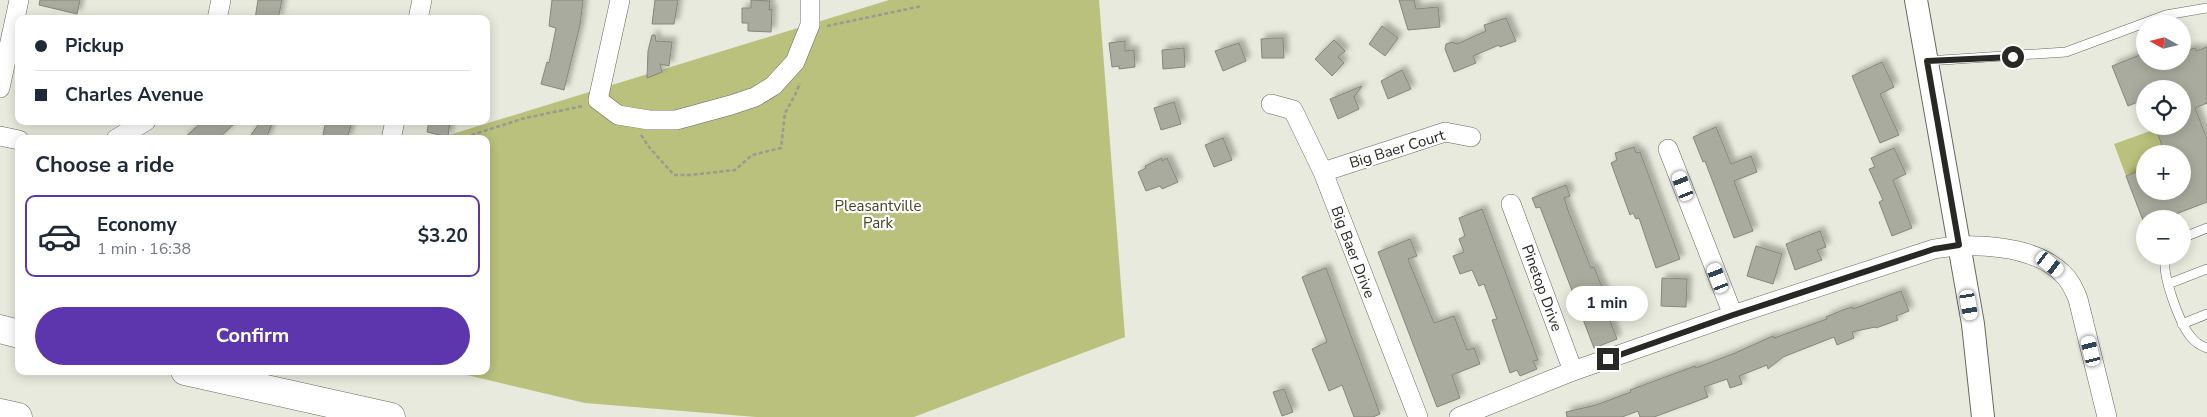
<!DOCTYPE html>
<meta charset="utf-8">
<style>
body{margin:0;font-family:"Nunito Sans",sans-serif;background:#f2f2f3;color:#1f2937;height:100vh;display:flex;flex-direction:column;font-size:19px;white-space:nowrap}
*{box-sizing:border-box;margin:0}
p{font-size:16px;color:#747a83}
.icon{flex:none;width:28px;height:28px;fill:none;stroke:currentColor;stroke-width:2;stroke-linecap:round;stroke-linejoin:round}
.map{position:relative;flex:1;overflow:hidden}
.sheet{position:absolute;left:15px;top:135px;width:475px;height:240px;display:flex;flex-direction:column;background:#fff;border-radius:10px;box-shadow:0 2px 12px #0003}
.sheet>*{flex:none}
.top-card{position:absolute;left:15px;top:15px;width:475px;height:110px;border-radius:10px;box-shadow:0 2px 12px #0003;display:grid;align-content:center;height:110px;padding:0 20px;background:#fff}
.needle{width:32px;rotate:278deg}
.fabs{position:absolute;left:2136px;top:15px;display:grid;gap:10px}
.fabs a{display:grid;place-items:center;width:55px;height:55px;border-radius:50%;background:#fff;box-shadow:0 2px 12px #0003;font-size:25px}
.end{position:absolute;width:22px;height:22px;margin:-11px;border:6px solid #282924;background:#fff;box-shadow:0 0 0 2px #fff}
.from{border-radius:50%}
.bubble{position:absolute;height:35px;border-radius:18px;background:#fff;box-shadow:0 2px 12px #0003;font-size:16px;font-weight:700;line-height:35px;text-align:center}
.car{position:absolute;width:15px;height:30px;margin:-15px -8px;border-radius:6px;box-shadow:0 0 4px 1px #0007;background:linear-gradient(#fff 24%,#345 0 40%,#fff 0 76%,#345 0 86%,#fff 0)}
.top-card b{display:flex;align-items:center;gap:18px;height:48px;font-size:19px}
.top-card b+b{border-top:1px solid #e0e1e3}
.top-card i{width:12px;height:12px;background:#1f2937}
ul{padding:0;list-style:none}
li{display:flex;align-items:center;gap:15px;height:82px;margin:0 10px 8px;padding:0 10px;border:2px solid transparent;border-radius:10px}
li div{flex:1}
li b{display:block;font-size:19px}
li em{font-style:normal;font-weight:700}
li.selected{border-color:#5d36ae}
li>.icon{width:45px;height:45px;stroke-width:1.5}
h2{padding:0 20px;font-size:22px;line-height:60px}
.button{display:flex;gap:10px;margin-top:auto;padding:10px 20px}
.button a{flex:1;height:58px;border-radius:30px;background:#5d36ae;color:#fff;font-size:20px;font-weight:700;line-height:58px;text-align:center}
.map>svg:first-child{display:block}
.green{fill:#bac17c}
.building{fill:#a9ab9e;stroke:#86877b;filter:url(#shadow)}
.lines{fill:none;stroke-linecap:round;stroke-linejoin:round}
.service-casing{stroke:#67685c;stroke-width:10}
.minor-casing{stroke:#67685c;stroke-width:20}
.tertiary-casing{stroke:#67685c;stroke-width:24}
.motorway-casing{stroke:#67685c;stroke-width:29}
.path{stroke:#999a91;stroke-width:2.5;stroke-dasharray:4 2.5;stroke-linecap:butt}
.service{stroke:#fff;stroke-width:9}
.minor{stroke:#fff;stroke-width:19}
.tertiary{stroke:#fff;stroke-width:22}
.motorway{stroke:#fff;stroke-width:28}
.route{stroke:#282924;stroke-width:6}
.labels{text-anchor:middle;stroke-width:4.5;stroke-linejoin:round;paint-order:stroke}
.street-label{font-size:15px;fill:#282924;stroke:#fff}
.park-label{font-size:15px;fill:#44471e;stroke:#fff}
</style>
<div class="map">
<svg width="2207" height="417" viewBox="0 0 2207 417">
<defs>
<filter id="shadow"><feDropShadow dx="4.5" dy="-4.5" stdDeviation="2.5" flood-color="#0004"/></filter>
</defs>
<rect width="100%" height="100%" fill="#e8eadd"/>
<!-- green -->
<path class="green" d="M889,0H1099L1125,337L914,417H756L585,403L450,371H486V139H436Z
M2156,129L2165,154H2145V169L2126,176L2114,144Z"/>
<!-- building -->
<path class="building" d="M40,0H80L77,14L39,5Z
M258,0H282L278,19H255Z
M552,0H583L580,25L564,90L541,84L547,62L549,63L556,28L549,26Z
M655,0H678L674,24H652Z
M751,0L770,1L769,10L772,9L771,32L748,31V23H742V8H751Z
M1399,0H1414L1416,9L1438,7L1440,27L1408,30Z
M1506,18L1516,41L1500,47L1499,45L1473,56L1476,63L1454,72L1445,49L1446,44L1452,42L1457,44L1486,31L1484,25Z
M1382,26L1398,38L1385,56L1369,44Z
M652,35H655L656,41L672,42L669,66L660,64L662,72L647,78L648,51Z
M1275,38H1283L1284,58H1262L1261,39Z
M1334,40L1345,51L1338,57L1344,63L1332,76L1315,59Z
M1125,41V51L1134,50L1135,67L1119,69V66L1112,67L1109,43Z
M1239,43L1246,61L1223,71L1215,51Z
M2207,47V103L2195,108L2207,139V202L2163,219H2145L2144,223L2126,176L2145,169V191H2182V154H2165L2155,126H2182V89H2145V99L2128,106L2112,66L2145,53V61H2182V52L2195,48L2196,51Z
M1184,48L1185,67L1163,69L1162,50Z
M1882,62L1894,87L1880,94L1899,135L1880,143L1852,76Z
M1402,70L1411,89L1388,99L1381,81Z
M1362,86L1354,97L1359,109L1338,119L1330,99Z
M1174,102L1181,124L1161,130L1154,108Z
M203,121H237L218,139H183Z
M261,121H273L266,139H248Z
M326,121H352L347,139H322Z
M429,121H450L448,137L427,132Z
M1716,127L1731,164L1751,156L1757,172L1734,181L1753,231L1734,238L1705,161L1703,162L1693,137Z
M1223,138L1232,160L1214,167L1205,145Z
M1634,147L1636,153L1640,152L1680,259L1656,268L1639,218L1636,219L1633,213L1630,215L1611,163L1617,160L1615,153Z
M1894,148L1906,174L1893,180L1912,228L1892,236L1879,202L1883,200L1869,169L1875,167L1871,158Z
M1162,158V161L1167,158L1178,182L1162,189L1160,186L1146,191L1138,172L1146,168L1145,166Z
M1566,185L1570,196L1564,198L1569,213L1591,268L1594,267L1609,304L1604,305L1617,339L1594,348L1540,207L1536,208L1532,198Z
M1482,209L1538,360L1533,361L1537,369L1520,376L1517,370L1510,373L1492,320L1497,319L1484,284L1479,286L1472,270L1460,274L1453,256L1464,252L1459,239L1465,236L1459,218Z
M1820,231L1826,247L1817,250L1822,260L1795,270L1786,244Z
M1410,239L1417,256L1408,259L1434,323L1454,316L1467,350L1474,348L1480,364L1452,375L1460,398L1437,407L1378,252Z
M1756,246L1782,254L1773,284L1747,276Z
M1326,268L1380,414L1373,417H1354L1342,385L1329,391L1312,349L1327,342L1302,277Z
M1662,278L1687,279L1686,307L1661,306Z
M1901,291L1909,311L1896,316L1898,320L1876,328L1875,327L1852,332L1854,338L1837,345L1834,337L1783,357L1768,369L1767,365L1739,376L1742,384L1730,388L1727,379L1704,387L1708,397L1692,403L1654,417H1640L1638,411L1622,417H1567L1566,412L1596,405L1631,392L1630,390L1695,366L1696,368L1735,353L1773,336L1774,338L1827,319L1826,317L1843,310L1852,307L1853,309Z
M1284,389L1293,412L1282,416L1273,392Z"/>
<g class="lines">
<defs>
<path id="service" d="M1927,61L2066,52L2166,15L2207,8
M2182,238L2207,228
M2166,256C2160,272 2180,324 2191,337C2195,342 2201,346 2207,348
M2168,284L2207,269
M2182,324L2207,314"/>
<path id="minor" d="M620,0L598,100L618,115L649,120H676L731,105L755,97L773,86L795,62L810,25V0
M217,19L221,0
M418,19L422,0
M0,88L19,0
M1271,104L1293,110L1323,172L1418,417
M0,136L19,140
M116,139L146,121
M391,139L395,121
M1668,149L1733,315
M1323,172L1445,132L1471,137
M1511,204L1573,371
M1459,417L1573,371L1733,315L1934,249C1972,242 2033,245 2062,273C2070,280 2074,289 2078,299L2107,417"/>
<path id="tertiary" d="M1916,0L1973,324L1983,417"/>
<path id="motorway" d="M0,329L19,334
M185,371L391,417
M0,413L18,417"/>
</defs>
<!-- service casing -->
<use href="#service" class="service-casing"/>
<!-- minor casing -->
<use href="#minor" class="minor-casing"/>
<!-- tertiary casing -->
<use href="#tertiary" class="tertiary-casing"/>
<!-- motorway casing -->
<use href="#motorway" class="motorway-casing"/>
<!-- path -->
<path class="path" d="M827,26L922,6
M641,135L649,147L674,175H690L735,170L752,155L781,148L785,113L795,95L800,83
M459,139L525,118L583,106"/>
<!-- service -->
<use href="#service" class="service"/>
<!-- minor -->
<use href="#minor" class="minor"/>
<!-- tertiary -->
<use href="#tertiary" class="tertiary"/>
<!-- motorway -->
<use href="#motorway" class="motorway"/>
</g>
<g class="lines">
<!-- route -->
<path class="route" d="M1608,359L1733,315L1934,249L1959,245L1927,61L2013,57"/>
</g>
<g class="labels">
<!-- street labels -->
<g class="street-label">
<text transform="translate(1397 149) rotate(-17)" y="5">Big Baer Court</text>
<text transform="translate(1353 252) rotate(69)" y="5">Big Baer Drive</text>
<text transform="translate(1542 288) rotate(70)" y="5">Pinetop Drive</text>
</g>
<!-- park labels -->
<g class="park-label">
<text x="878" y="211">Pleasantville<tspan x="878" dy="17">Park</tspan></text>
</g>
</g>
</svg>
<div class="fabs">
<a><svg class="needle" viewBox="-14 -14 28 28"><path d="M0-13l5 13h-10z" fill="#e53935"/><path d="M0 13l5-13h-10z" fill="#747a83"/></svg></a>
<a><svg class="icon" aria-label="locate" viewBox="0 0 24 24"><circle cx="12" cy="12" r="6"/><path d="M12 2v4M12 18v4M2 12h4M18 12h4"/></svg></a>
<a>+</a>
<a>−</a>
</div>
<i class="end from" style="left:2013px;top:57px"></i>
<i class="end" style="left:1608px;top:359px"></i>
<div class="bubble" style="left:1566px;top:286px;width:82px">1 min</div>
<i class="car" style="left:1683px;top:186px;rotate:339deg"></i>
<i class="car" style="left:2050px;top:264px;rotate:128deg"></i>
<i class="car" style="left:1718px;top:278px;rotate:339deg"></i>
<i class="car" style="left:1969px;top:305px;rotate:170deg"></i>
<i class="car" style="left:2091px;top:351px;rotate:346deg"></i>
<div class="top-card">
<b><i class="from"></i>Pickup</b>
<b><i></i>Charles Avenue</b>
</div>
<section class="sheet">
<h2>Choose a ride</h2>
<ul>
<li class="selected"><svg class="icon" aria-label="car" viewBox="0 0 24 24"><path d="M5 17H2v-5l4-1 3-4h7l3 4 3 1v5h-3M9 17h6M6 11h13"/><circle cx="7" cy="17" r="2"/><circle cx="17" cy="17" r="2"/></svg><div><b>Economy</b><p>1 min · 16:38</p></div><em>$3.20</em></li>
</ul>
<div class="button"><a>Confirm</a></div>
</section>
</div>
